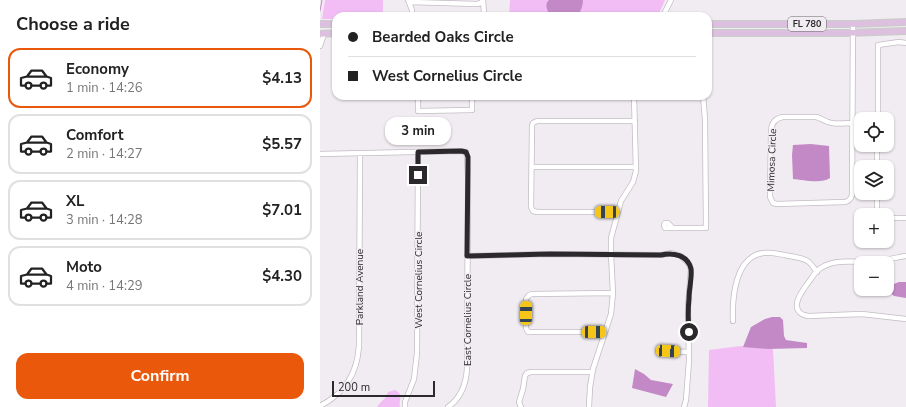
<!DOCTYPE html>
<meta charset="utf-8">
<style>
body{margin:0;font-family:"Nunito Sans",sans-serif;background:#f6f6f6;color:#222;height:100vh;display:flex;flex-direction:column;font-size:15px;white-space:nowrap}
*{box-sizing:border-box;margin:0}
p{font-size:13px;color:#767676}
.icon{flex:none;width:22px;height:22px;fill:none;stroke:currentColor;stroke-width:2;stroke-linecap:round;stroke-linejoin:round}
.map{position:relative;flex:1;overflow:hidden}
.drawer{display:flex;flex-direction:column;background:#fff;width:320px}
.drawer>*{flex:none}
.hud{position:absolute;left:12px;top:12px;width:380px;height:88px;border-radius:12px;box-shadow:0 1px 3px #0004;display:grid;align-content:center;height:88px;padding:0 16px;background:#fff}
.controls{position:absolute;left:534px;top:112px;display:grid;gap:8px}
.controls a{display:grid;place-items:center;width:40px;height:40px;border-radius:8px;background:#fff;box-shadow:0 1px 3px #0004;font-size:20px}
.scale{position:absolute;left:12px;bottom:10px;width:103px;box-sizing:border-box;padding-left:4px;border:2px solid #2b292b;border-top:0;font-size:11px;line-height:14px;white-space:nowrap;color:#2b292b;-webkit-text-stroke:3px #f1ecf1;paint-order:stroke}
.end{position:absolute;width:18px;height:18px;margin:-9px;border:5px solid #2b292b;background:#fff;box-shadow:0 0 0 2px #fff}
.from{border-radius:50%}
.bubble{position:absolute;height:28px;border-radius:12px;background:#fff;box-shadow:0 1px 3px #0004;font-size:13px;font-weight:700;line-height:28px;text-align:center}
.car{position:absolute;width:12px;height:24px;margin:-12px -6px;border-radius:5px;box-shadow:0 0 3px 1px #0007;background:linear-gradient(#f5c518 24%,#345 0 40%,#f5c518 0 76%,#345 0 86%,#f5c518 0)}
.hud b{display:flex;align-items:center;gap:14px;height:38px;font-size:15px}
.hud b+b{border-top:1px solid #e0e0e0}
.hud i{width:10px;height:10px;background:#222}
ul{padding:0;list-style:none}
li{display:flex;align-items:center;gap:12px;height:60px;margin:0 8px 6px;padding:0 8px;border:2px solid #e0e0e0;border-radius:12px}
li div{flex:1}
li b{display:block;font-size:15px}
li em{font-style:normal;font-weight:700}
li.selected{border-color:#ea580c}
li>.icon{width:36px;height:36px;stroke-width:1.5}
h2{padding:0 16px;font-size:18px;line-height:48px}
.action{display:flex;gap:8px;margin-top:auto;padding:8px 16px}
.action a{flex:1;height:46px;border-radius:12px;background:#ea580c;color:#fff;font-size:16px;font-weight:700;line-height:46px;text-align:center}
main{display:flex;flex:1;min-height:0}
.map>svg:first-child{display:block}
.green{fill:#f2bdf5}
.water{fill:#c389c7}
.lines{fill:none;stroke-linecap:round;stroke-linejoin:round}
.stream{stroke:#c389c7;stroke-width:1}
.minor-casing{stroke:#c1bdc2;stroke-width:6}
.major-casing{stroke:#ccc;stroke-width:8}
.minor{stroke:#fff;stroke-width:4.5}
.major{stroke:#ddbfdf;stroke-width:5.5}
.route{stroke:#2b292b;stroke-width:5}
.labels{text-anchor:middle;stroke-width:3;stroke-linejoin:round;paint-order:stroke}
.shield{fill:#f1ecf1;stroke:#666466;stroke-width:1}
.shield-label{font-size:9px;font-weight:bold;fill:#2b292b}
.street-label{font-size:10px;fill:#2b292b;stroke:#f1ecf1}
</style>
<main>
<section class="drawer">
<h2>Choose a ride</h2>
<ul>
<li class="selected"><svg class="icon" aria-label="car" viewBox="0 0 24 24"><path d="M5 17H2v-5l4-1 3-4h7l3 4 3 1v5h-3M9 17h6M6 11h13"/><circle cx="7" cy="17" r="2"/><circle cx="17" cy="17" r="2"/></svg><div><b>Economy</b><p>1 min · 14:26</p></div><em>$4.13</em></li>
<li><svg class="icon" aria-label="car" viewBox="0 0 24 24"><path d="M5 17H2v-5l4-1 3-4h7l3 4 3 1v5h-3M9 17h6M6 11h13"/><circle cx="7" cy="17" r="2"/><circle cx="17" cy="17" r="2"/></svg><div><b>Comfort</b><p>2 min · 14:27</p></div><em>$5.57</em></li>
<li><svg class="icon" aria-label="car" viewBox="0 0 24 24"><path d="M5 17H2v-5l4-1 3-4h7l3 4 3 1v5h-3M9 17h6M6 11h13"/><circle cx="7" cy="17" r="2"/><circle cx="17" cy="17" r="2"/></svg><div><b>XL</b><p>3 min · 14:28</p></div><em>$7.01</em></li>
<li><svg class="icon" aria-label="car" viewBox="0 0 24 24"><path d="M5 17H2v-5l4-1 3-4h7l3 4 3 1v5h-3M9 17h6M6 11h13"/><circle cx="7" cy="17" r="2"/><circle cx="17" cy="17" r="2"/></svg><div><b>Moto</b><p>4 min · 14:29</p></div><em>$4.30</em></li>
</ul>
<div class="action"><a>Confirm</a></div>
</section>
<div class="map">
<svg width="586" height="407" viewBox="0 0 586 407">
<rect width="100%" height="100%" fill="#f1ecf1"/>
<!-- green -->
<path class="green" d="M5,0H63V16H16V19H2Z
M190,0H345L338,16H189Z
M421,346L453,349L456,407H388L389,350Z
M75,390C85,395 78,399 80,407H57L60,403L65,398L68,392Z"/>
<!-- water -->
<path class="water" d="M229,0H263C263,6 261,11 257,16C250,16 237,17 231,14C228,13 228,11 227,9C226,5 226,3 229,0Z
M491,144L509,146L510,178C502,184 483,180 473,179L472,155L473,145Z
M579,282H586V298L574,296L568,291L569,286Z
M452,317H460L463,320L464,336L466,340L487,343V348L448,349L423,347L431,327L445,319Z
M315,369L324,374L331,380L353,384L346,397L312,388Z"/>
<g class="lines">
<!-- stream -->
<path class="stream" d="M0,11L2,0"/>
<defs>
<path id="minor" d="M88,0L92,10V16
M163,0L164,13
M89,2L157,4L161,3L163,0
M343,16L351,0
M0,46L4,34
M98,96V111L152,110V96
M558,119V45L579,42L586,43
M532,123C525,123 515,125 508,122C504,121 501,118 496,117H463C456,118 452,122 451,130L450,197L453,203L457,204L525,202C529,201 531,199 532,195L533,24
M0,154L141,151L146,152L147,157L148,177L147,369C146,384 141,398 128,407
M212,167H316
M557,167V145
M297,214L287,212H217L213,211L211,207L212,126L213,123L217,121H315
M557,215V193
M567,218H586
M351,228V226L348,223H345L344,225L345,228H386L385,119L383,96
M147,256L229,254L341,255L352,253L361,256L368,263L371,269L368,307L369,361L366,400L364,407
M586,256C574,258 562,261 549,262C532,262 510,258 496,272C492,277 489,282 485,287C482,292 477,298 477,304C476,311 481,315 488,316L542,314L586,319
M413,321C412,298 415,257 443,253C451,252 458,254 465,255C472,257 483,257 489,262C492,265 494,268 497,272
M285,332H208L206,328V299L209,295L212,294L293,293
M343,351L369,352
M0,406C25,393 37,374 39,346L40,154
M85,407V402L94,379L97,353L98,152
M201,407L199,402L203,389L205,376L207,373L211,372H272
M269,407L270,387L273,369L291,314L293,293L291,254V238L301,201L313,182L316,171L314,96"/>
<path id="major" d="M0,24H16
M388,24H533L586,22
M388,33H526L586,31
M0,34L16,33"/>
</defs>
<!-- minor casing -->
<use href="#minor" class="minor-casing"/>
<!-- major casing -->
<use href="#major" class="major-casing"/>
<!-- minor -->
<use href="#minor" class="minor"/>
<!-- major -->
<use href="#major" class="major"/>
</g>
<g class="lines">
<!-- route -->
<path class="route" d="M98,175V152L141,151L146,152L148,157L147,256L230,254L341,255C353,252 368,255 371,269C372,278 369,289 369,298C368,309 368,321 369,332"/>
</g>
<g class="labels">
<!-- shield labels -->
<rect class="shield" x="468" y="17" width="38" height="14" rx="3"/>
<g class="shield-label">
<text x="487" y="27">FL 780</text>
</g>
<!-- street labels -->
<g class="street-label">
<text transform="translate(451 160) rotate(-88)" y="4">Mimosa Circle</text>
<text transform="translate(98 280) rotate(-90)" y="4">West Cornelius Circle</text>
<text transform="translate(39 287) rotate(-90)" y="4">Parkland Avenue</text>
<text transform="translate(147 320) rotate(-90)" y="4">East Cornelius Circle</text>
</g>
</g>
</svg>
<div class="controls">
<a><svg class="icon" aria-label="locate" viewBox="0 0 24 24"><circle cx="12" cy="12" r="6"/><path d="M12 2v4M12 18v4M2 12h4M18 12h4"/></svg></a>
<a><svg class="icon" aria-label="layers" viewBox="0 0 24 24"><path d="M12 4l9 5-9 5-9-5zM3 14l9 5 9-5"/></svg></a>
<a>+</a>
<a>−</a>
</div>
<div class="scale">200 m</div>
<i class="end from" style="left:369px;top:332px"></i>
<i class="end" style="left:98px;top:175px"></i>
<div class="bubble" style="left:65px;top:117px;width:66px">3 min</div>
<i class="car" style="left:287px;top:212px;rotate:270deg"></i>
<i class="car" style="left:206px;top:313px;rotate:1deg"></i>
<i class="car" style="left:274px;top:332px;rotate:89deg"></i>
<i class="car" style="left:348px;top:351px;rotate:93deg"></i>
<div class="hud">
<b><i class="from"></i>Bearded Oaks Circle</b>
<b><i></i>West Cornelius Circle</b>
</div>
</div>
</main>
